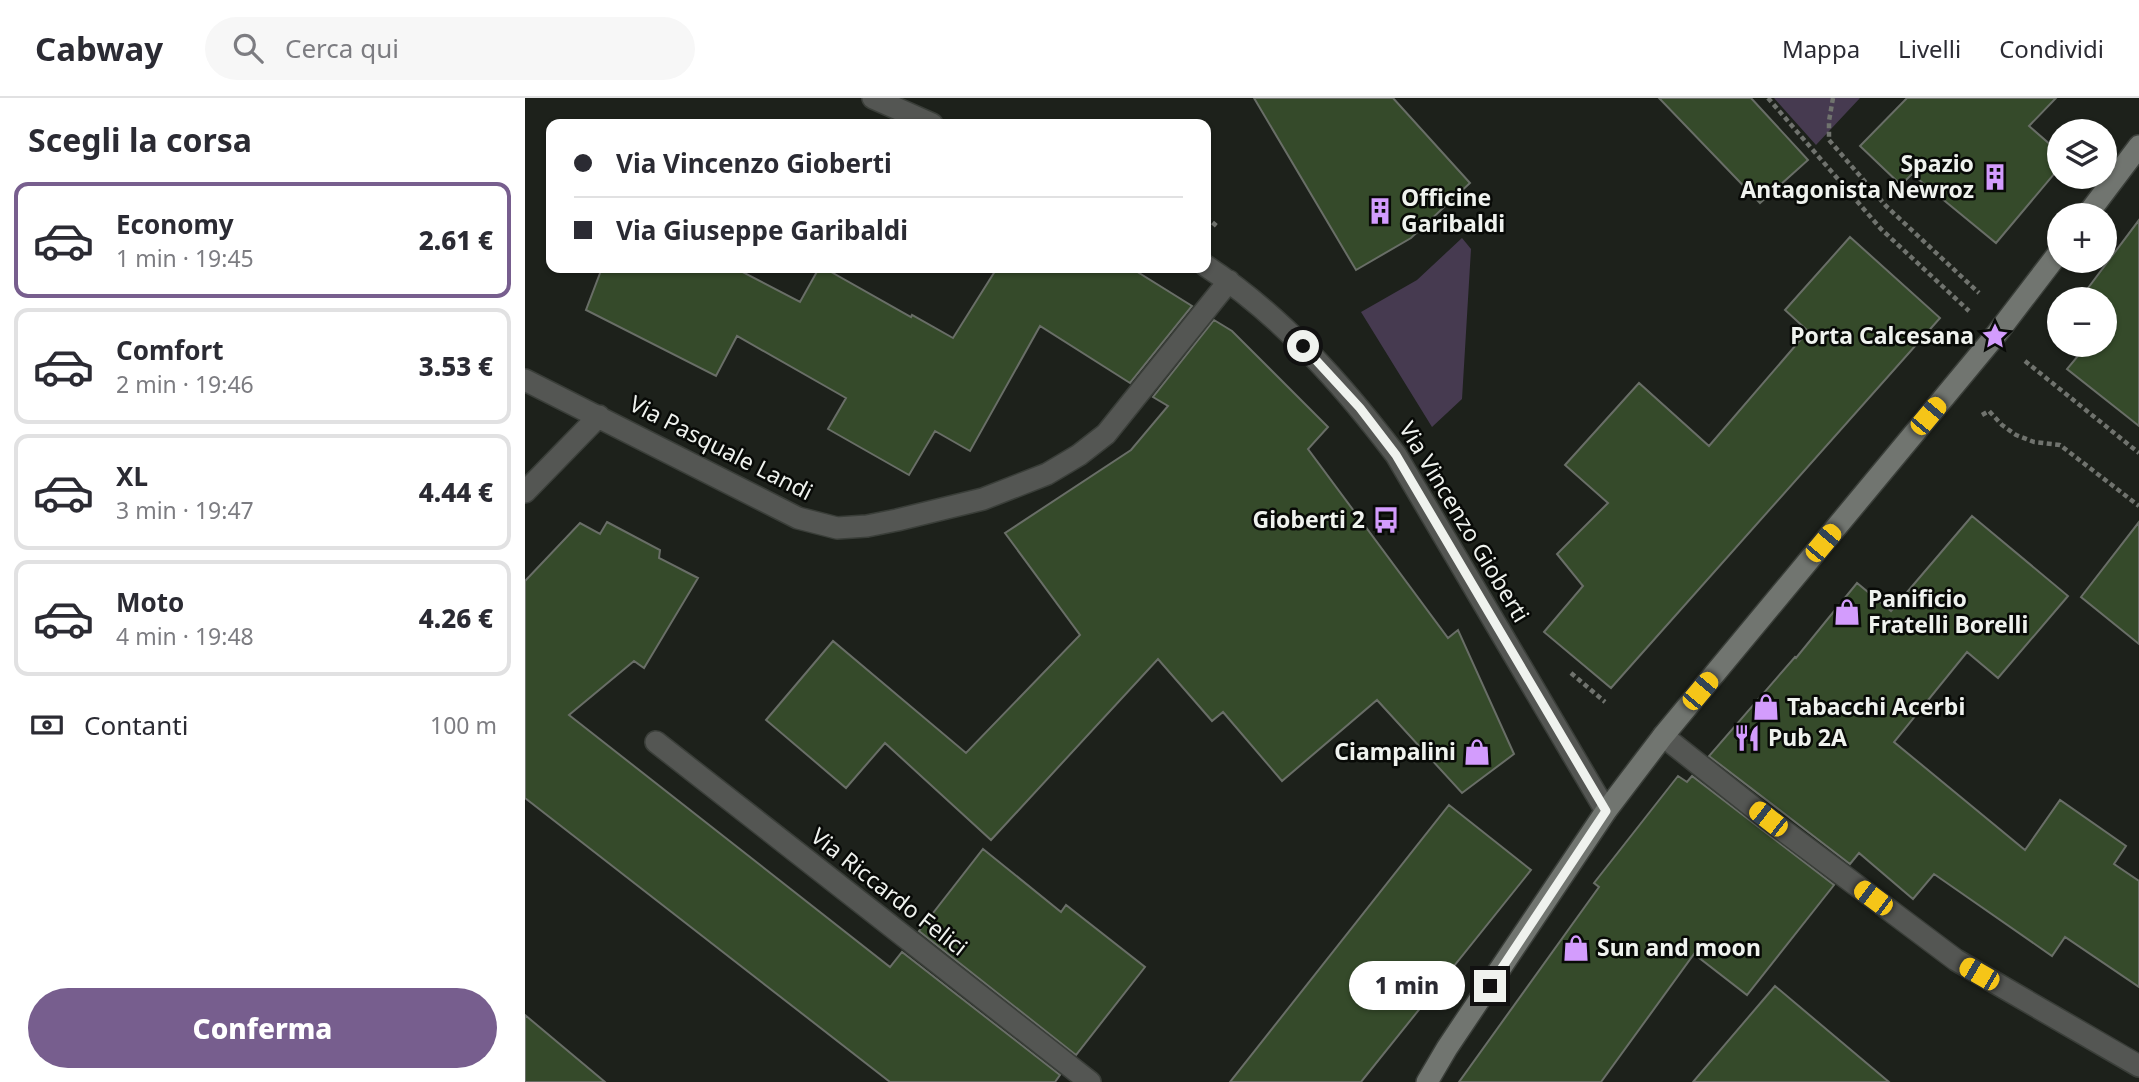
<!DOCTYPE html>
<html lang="it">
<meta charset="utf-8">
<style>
body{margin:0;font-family:"Noto Sans",sans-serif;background:#f7f7f7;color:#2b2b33;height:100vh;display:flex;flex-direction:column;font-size:26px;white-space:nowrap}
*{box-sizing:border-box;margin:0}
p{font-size:23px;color:#7c7c81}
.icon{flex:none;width:38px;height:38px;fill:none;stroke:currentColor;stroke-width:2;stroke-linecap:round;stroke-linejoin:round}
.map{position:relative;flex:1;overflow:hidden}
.sheet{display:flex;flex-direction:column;background:#fff;width:525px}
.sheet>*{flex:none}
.banner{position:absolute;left:21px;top:21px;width:665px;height:154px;border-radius:14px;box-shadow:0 2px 5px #0004;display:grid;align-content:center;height:154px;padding:0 28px;background:#fff}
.buttons{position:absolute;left:1522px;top:21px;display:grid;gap:14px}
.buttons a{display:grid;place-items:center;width:70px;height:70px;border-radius:50%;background:#fff;box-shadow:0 2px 5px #0004;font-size:35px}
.end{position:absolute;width:32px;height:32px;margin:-16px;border:9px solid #eff2ee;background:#111;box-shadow:0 0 0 4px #111}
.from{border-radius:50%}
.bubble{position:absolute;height:49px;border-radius:24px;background:#fff;box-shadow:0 2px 5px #0004;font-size:23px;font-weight:800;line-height:49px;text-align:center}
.car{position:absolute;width:21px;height:42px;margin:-21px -10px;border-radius:9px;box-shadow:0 0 5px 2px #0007;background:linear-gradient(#f5c518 24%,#345 0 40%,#f5c518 0 76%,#345 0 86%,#f5c518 0)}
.banner b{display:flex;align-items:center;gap:24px;height:66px;font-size:26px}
.banner b+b{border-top:2px solid #e1e1e2}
.banner i{width:18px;height:18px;background:#2b2b33}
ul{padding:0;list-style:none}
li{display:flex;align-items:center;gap:21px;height:116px;margin:0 14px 10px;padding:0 14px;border:4px solid #e1e1e2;border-radius:14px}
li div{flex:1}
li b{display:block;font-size:26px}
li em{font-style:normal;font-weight:800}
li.active{border-color:#775e8e}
li>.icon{width:63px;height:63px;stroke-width:1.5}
h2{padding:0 28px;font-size:32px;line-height:84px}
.pay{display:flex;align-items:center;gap:18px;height:77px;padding:0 28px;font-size:26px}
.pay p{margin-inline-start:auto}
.cta{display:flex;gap:14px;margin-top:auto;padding:14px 28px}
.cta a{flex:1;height:80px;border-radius:42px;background:#775e8e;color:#fff;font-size:28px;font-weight:800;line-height:80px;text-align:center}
header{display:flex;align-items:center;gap:42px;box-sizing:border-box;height:98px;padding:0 35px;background:#fff;border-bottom:2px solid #e1e1e2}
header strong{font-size:33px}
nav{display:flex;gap:38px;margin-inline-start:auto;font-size:24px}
.search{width:490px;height:63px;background:#f7f7f7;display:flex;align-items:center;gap:18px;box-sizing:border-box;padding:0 24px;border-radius:38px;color:#7c7c81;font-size:26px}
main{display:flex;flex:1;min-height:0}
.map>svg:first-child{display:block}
.green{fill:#463a50}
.building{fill:#354a2a;stroke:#696e67;stroke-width:2}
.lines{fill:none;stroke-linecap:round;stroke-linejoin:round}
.street-casing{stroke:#3a3e39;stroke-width:24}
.secondary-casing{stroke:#3a3e39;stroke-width:24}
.path{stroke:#70736e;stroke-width:4.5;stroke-dasharray:5 3.5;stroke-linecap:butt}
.street{stroke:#545653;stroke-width:21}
.secondary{stroke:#717570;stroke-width:21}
.route{stroke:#eff2ee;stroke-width:9}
.labels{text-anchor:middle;stroke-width:5;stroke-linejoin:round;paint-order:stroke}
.poi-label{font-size:23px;font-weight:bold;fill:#eff2ee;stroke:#080a07;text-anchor:start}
.street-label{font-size:23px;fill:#eff2ee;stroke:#080a07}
</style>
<header>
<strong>Cabway</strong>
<div class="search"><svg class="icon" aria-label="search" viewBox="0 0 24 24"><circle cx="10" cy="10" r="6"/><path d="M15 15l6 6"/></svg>Cerca qui</div>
<nav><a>Mappa</a><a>Livelli</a><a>Condividi</a></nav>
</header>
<main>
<section class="sheet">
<h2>Scegli la corsa</h2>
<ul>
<li class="active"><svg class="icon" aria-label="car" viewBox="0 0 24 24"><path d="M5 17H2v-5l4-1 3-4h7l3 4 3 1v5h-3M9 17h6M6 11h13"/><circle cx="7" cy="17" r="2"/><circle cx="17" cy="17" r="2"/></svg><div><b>Economy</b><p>1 min · 19:45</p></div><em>2.61 €</em></li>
<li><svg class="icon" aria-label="car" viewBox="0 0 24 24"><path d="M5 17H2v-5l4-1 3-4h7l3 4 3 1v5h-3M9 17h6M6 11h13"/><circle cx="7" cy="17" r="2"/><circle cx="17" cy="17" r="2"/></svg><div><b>Comfort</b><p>2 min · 19:46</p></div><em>3.53 €</em></li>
<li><svg class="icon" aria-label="car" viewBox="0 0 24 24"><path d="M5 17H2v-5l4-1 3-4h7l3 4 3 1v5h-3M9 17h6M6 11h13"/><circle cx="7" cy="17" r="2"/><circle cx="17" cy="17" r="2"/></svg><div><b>XL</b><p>3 min · 19:47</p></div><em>4.44 €</em></li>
<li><svg class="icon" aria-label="car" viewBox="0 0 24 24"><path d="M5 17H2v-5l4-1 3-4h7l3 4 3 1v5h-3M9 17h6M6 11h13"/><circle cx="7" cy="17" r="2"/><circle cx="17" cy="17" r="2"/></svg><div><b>Moto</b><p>4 min · 19:48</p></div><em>4.26 €</em></li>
</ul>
<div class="pay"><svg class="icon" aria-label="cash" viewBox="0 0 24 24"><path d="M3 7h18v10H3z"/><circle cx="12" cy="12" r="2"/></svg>Contanti<p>100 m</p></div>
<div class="cta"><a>Conferma</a></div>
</section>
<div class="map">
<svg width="1614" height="984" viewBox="0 0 1614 984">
<rect width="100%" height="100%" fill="#1d211b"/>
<!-- green -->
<path class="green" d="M1249,0H1335L1291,47Z
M937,140L946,151L937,301L907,329L836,214L892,182Z"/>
<!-- building -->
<path class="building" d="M729,0H868L945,85L886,140L831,172Z
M1134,0H1226L1283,62L1235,105Z
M1382,0H1531L1504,28L1535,55V69L1471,145L1387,76L1376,87L1335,48Z
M1614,122V328L1542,271L1562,247H1580V223L1587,215L1580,210V201H1569L1560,194Z
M1325,139L1415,220L1086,590L1019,534L1058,488L1032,456L1083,405L1040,367L1114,285L1184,348L1283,233L1260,212Z
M77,170H210L275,204L294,170H299L386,219L387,217L428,240L472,170H606L667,208L605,285L515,228L445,353L410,333L384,377L303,331L321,300L212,238L191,278L61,212Z
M689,222L707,233L803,329L783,351L923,540L933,532L989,656L937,695L852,602L757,683L698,614L687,623L633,561L466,742L360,645L321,690L241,622L308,543L441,655L555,537L480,435L606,352L643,308L628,299Z
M1447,418L1543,498L1473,580L1442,554L1369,644L1500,752L1535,702L1601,748L1589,766L1614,783V889L1540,839L1527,858L1409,776L1388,801L1334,755L1325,766L1184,658L1270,559L1271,560L1332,485L1366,513Z
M82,424L135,452L134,460L173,480L119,570L109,563L44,617L365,869L377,854L535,977L530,984H365L0,700V483L55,425L75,436Z
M1614,424V546L1556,499Z
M1153,678L1162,684L1167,678L1309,787L1222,897L1169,856L1076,984H934L1074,789L1069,785Z
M924,707L1006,772L836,984H705Z
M458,751L536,814L541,807L620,869L551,957L394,833Z
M1250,888L1364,984H1168Z
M0,917L80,984H0Z"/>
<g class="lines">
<defs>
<path id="street" d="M348,0L407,26
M681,168C756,217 817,286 871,357L1081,713
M0,282L273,420L312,430L342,428L372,422L458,401L522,376L554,357L581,336L704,183
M0,394L74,318
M1138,638L1243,721L1431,862L1614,968
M131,644L565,984"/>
<path id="secondary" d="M1562,117L1614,48
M902,984L922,950L1081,713L1138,638L1470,238L1535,153"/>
</defs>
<!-- street casing -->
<use href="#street" class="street-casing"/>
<!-- secondary casing -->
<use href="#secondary" class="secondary-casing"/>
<!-- path -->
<path class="path" d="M1243,0L1356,131L1444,213
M1308,0L1304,23V42L1361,108L1454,195
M681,119L694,130
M1500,263L1614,355
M1457,317L1464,313L1477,327L1491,337L1509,344L1535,347L1614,408
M1046,575L1080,604"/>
<!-- street -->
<use href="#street" class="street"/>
<!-- secondary -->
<use href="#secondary" class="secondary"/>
</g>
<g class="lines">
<!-- route -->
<path class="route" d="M778,248L835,310L871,357L1081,713L965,888"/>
</g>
<!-- icons -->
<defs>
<symbol id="building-bare" viewBox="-9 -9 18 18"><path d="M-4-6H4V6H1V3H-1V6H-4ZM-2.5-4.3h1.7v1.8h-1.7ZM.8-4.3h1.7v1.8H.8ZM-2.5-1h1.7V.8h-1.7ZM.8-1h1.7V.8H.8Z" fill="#d39cfd" stroke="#080a07" stroke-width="2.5" paint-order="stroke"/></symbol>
<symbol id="sight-bare" viewBox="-9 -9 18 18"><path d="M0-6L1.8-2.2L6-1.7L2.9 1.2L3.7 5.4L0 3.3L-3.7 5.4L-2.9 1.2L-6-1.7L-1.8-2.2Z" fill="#d39cfd" stroke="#080a07" stroke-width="2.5" paint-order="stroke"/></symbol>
<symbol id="bus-bare" viewBox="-9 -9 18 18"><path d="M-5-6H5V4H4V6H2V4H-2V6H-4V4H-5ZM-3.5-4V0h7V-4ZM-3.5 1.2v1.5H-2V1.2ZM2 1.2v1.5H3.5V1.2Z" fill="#d39cfd" stroke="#080a07" stroke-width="2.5" paint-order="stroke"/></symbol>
<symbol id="shop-bare" viewBox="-9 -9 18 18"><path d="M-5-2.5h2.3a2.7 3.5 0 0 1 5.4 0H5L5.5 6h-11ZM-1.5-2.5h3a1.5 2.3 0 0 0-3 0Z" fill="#d39cfd" stroke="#080a07" stroke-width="2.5" paint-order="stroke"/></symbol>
<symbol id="restaurant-bare" viewBox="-9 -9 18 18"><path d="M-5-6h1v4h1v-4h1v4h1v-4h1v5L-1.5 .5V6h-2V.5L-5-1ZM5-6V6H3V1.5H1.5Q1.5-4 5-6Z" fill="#d39cfd" stroke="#080a07" stroke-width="2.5" paint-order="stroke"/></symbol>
</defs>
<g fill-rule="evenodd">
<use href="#building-bare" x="1451" y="60" width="38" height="38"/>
<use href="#building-bare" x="836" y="94" width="38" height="38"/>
<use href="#sight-bare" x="1451" y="219" width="38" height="38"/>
<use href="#bus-bare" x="842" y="403" width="38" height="38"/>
<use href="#shop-bare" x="1303" y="495" width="38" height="38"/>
<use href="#shop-bare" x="1222" y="590" width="38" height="38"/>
<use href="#restaurant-bare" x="1203" y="621" width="38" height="38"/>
<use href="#shop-bare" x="933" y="635" width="38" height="38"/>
<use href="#shop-bare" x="1032" y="831" width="38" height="38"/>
</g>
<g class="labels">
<!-- poi labels -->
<g class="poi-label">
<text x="1449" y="74" text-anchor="end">Spazio<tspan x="1449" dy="26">Antagonista Newroz</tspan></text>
<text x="876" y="108">Officine<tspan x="876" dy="26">Garibaldi</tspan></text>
<text x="1449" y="246" text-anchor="end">Porta Calcesana</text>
<text x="840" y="430" text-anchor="end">Gioberti 2</text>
<text x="1343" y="509">Panificio<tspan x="1343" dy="26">Fratelli Borelli</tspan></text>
<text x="1262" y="617">Tabacchi Acerbi</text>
<text x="1243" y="648">Pub 2A</text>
<text x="931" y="662" text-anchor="end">Ciampalini</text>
<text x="1072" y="858">Sun and moon</text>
</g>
<!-- street labels -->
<g class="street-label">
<text transform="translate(196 350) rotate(27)" y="8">Via Pasquale Landi</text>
<text transform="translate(939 424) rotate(59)" y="8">Via Vincenzo Gioberti</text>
<text transform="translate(364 794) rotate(38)" y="8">Via Riccardo Felici</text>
</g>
</g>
</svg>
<div class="buttons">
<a><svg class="icon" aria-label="layers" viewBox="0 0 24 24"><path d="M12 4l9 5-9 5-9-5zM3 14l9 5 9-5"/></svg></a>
<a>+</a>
<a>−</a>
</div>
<i class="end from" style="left:778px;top:248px"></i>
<i class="end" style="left:965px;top:888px"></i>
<div class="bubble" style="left:824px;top:863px;width:116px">1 min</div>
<i class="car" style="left:1403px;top:318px;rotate:40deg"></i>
<i class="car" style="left:1298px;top:445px;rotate:40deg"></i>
<i class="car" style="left:1175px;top:593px;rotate:40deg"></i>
<i class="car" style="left:1243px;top:721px;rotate:308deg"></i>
<i class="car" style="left:1348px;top:800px;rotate:307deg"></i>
<i class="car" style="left:1454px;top:876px;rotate:300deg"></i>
<div class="banner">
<b><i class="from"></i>Via Vincenzo Gioberti</b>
<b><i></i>Via Giuseppe Garibaldi</b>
</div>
</div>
</main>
